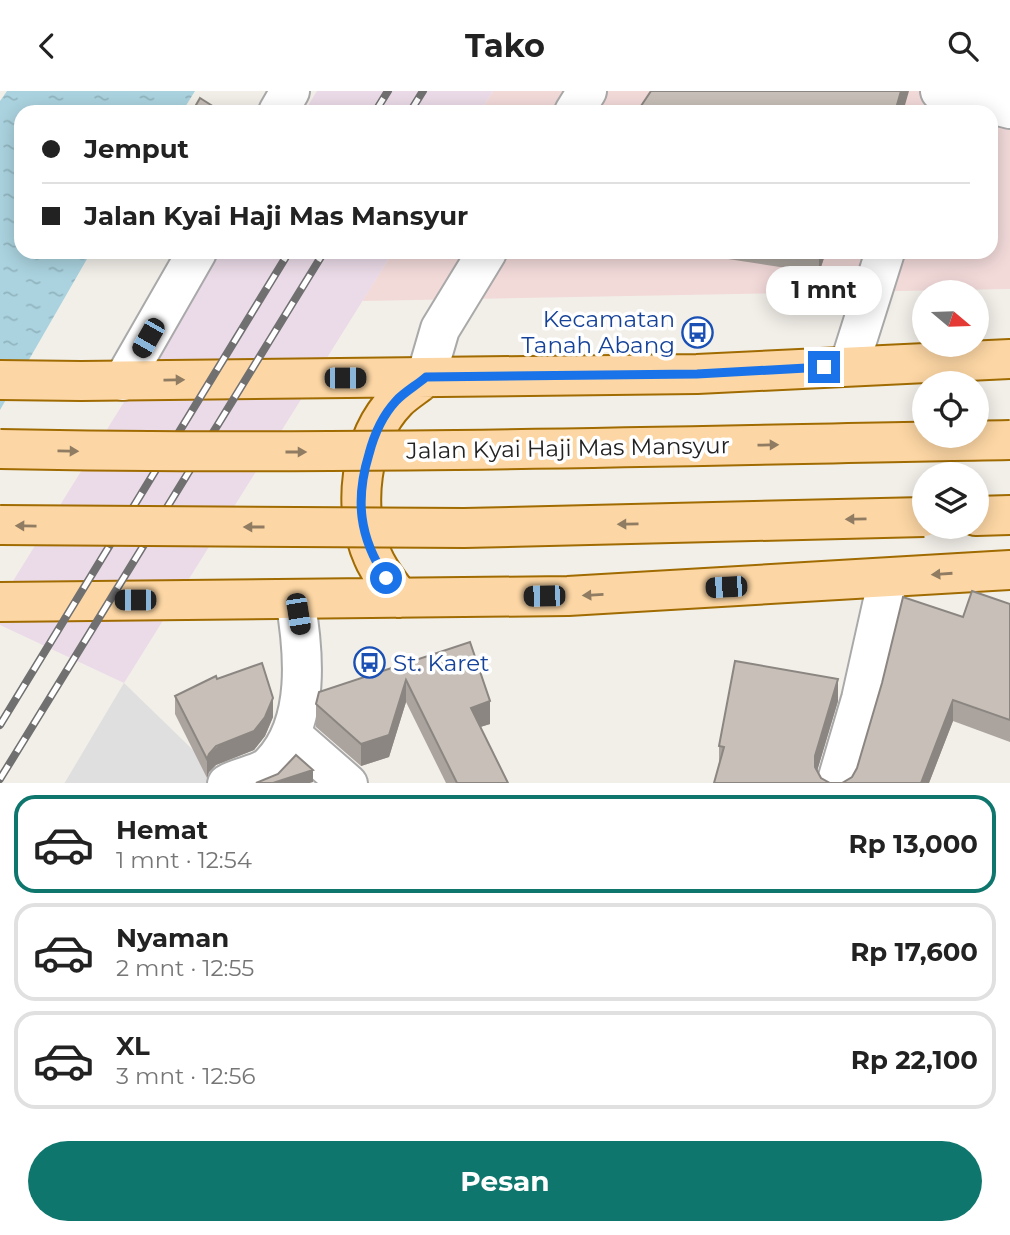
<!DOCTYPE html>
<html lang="id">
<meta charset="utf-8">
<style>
body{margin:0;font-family:Montserrat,sans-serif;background:#f6f6f6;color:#222;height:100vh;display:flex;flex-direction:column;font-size:26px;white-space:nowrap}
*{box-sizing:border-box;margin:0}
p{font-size:23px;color:#767676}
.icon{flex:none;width:38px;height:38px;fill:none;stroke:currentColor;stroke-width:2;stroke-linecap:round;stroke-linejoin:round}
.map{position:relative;height:692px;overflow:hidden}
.panel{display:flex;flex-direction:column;background:#fff;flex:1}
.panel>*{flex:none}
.top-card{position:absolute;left:14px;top:14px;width:984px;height:154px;border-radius:21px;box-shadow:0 4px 18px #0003;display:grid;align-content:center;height:154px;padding:0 28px;background:#fff}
.needle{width:46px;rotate:109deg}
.buttons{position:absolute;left:912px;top:189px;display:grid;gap:14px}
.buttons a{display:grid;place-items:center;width:77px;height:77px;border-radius:50%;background:#fff;box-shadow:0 4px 18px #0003;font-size:35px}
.end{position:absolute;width:32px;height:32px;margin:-16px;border:9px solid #1a73e8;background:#fff;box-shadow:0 0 0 4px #fff}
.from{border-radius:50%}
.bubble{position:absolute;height:49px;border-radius:24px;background:#fff;box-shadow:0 4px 18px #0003;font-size:23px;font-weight:700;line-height:49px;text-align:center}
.car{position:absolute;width:21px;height:42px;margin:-21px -10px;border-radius:9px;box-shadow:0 0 5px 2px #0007;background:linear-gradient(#222 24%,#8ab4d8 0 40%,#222 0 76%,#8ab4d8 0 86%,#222 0)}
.top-card b{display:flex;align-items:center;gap:24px;height:66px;font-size:26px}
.top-card b+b{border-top:2px solid #e0e0e0}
.top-card i{width:18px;height:18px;background:#222}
ul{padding:12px 0 0;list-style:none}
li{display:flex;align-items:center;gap:21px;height:98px;margin:0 14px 10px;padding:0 14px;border:4px solid #e0e0e0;border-radius:21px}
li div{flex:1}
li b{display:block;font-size:26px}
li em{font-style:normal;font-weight:700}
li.active{border-color:#0f766e}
li>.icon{width:63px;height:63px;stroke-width:1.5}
.cta{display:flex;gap:14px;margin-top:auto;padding:14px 28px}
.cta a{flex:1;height:80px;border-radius:42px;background:#0f766e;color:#fff;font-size:28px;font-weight:700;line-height:80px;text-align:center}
header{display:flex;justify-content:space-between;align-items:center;height:91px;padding:0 28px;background:#fff;font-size:32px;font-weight:700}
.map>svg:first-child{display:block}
.residential{fill:#e0dfdf}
.commercial{fill:#f2dad9}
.industrial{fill:#ebdbe8}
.water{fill:url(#water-ripples)}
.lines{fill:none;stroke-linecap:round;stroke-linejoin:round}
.minor-casing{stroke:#a9a9a9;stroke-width:42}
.major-casing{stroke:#a06b00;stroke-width:42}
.minor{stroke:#fff;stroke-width:38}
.major{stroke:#fcd6a4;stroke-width:38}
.rail-casing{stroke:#707070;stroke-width:8}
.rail{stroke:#fff;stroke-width:5;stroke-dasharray:16;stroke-linecap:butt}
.major-bridge-casing{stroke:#a06b00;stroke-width:42;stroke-linecap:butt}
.major-bridge{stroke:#fcd6a4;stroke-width:38}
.wall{fill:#aba49e}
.shaded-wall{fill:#8b8681}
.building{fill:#c7bfb8;stroke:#8b8681;stroke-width:2}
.oneway{fill:#8f7c63}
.route{stroke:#1a73e8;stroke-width:9}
.labels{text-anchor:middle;stroke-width:7;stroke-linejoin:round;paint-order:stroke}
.transit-label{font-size:23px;fill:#164399;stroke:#fff;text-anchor:end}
.street-label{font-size:23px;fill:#222;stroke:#fff}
</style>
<header><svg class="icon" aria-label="back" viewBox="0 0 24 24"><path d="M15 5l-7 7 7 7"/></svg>Tako<svg class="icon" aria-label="search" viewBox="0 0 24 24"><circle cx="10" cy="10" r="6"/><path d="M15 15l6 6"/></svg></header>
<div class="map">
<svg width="1010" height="693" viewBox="0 0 1010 693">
<defs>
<pattern id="water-ripples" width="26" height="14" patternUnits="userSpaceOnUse" patternTransform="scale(1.75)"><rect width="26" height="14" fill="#aad3df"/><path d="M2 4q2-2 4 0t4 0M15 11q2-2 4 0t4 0" fill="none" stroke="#92b5bf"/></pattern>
</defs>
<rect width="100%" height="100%" fill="#f2efe9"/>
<!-- residential -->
<path class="residential" d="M124,592L227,692L64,693Z"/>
<!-- commercial -->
<path class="commercial" d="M493,0H1010V198L362,210L393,161H990V21H480Z"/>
<!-- industrial -->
<path class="industrial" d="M317,0H493L480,21H304Z
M217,161H393L124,592L0,534V511Z"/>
<!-- water -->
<path class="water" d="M7,0H195L182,21H21V161H91L0,319V10Z"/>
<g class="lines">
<defs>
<path id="minor" d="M940,0L1010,18
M278,21L290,0
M574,21L587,0
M849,275L885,161
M426,286L440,238L487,161
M123,290L197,161
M292,644L348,693
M227,693C239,685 261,684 271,673C311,632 304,560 295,508
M836,693L861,608L888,487"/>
<path id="major" d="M0,289L81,290L697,283L1010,268
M976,425L1010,424
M399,507C391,494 379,481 373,466C352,419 359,348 397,309C405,301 417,294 426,286
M0,511L568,505L1010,479"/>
</defs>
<!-- minor casing -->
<use href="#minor" class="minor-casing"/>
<!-- major casing -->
<use href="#major" class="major-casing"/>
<!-- minor -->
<use href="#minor" class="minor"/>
<!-- major -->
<use href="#major" class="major"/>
<defs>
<path id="rail" d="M375,21L388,0
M410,21L423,0
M0,634L289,161
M0,688L324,161"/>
</defs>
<!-- rail casing -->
<use href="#rail" class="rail-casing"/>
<!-- rail -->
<use href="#rail" class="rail"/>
<defs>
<path id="major-bridge" d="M0,358C337,365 673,355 1010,349
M0,434L464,437L924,426"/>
</defs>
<!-- major-bridge casing -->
<use href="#major-bridge" class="major-bridge-casing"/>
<!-- major-bridge -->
<use href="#major-bridge" class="major-bridge"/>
</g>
<!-- wall -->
<path class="wall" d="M688,161H826L819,182L689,162Z
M1010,513V651L953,630L929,692H714L719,672V655L838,610L817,680L821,687L830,692H842L852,686L857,677L882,592L963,526Z
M470,551L490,633L480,636L508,692H446L406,611L389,666L361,675L316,636V613Z
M217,588L273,626L265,645L254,659L216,674L209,681L207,687L175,623V605Z"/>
<!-- shaded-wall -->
<path class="shaded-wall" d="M901,0H909L903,21H895Z
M819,161H826L819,182Z
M838,588V610L815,687V665Z
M406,589V611L389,666L361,675V653Z
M273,607V626L265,645L254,659L216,674L209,681L207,687V668L209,663Z
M953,609V630L929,692H921Z
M490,610V633L471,639V617Z
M313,679V691L310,692H273Z"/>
<!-- building -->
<path class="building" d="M651,0H901L895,21H637Z
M200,7L222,21H192Z
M972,500L1010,513V629L953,609L921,692H714L724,656L719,655L735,570L838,588L815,665V676L821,687L830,692H842L852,686L857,677L882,592L903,506L963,526Z
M470,551L490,610L471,617L508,692H457L406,589L389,644L361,653L316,613L319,601Z
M262,572L273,607L265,626L254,640L216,655L209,663L207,668L175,605L216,585L217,588Z
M296,664L313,679L273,692H256L278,683Z"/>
<!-- one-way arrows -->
<defs><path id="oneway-solid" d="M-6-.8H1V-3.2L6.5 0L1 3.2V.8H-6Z" transform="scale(1.75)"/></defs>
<g class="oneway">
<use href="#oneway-solid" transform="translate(174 289) rotate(-1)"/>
<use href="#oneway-solid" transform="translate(768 354) rotate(-1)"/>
<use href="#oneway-solid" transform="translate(68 360) rotate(1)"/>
<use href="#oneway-solid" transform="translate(296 361)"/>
<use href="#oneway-solid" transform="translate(856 428) rotate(179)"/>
<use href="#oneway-solid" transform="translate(628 433) rotate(179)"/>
<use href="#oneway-solid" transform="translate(26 435) rotate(-179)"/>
<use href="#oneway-solid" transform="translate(254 436) rotate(-180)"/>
<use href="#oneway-solid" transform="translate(942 483) rotate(176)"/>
<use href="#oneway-solid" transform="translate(593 504) rotate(177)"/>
</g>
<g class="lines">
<!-- route -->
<path class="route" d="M386,487C359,446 355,409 369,363C374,344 383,324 396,310C404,301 417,294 426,286L697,283L824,276"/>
</g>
<!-- icons -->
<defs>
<symbol id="bus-ring" viewBox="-11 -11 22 22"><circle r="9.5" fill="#fff" stroke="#1a4fb4" stroke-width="1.5"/><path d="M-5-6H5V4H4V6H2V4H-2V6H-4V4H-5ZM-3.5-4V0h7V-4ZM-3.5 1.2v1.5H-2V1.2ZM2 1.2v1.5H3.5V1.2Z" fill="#1a4fb4"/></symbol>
</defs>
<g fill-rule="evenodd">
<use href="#bus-ring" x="680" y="224" width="35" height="35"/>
<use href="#bus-ring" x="352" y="554" width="35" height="35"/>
</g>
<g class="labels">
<!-- transit labels -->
<g class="transit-label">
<text x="675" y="236">Kecamatan<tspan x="675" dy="26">Tanah Abang</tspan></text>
<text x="393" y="580" text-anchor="start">St. Karet</text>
</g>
<!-- street labels -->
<g class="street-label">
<text transform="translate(568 357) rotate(-1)" y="8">Jalan Kyai Haji Mas Mansyur</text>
</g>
</g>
</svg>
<div class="buttons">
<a><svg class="needle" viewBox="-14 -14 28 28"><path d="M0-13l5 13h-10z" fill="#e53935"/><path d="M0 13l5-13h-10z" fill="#767676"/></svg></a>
<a><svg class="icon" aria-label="locate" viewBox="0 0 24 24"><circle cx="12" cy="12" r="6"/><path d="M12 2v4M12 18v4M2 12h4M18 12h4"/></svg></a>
<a><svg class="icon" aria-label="layers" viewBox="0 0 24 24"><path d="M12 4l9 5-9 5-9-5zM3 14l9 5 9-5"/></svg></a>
</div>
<i class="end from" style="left:386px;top:487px"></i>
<i class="end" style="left:824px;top:276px"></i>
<div class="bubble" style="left:766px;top:175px;width:116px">1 mnt</div>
<i class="car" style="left:148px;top:247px;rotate:210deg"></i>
<i class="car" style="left:345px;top:287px;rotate:90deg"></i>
<i class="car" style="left:726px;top:496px;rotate:267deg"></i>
<i class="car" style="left:544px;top:505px;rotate:269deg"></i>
<i class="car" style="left:135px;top:509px;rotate:270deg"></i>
<i class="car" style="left:298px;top:523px;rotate:171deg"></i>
<div class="top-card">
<b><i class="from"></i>Jemput</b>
<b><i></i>Jalan Kyai Haji Mas Mansyur</b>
</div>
</div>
<section class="panel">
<ul>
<li class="active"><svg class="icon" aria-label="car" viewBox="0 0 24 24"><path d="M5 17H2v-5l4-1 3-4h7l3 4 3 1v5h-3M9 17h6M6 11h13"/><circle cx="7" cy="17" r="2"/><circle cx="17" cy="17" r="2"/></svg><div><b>Hemat</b><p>1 mnt · 12:54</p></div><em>Rp 13,000</em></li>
<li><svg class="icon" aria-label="car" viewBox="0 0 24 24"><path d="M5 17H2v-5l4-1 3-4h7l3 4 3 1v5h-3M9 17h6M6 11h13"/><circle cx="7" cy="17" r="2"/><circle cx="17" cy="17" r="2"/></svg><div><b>Nyaman</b><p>2 mnt · 12:55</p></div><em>Rp 17,600</em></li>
<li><svg class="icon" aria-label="car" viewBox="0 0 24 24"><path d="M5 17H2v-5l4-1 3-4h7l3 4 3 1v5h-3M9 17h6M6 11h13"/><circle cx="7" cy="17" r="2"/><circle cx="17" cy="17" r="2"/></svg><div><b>XL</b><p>3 mnt · 12:56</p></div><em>Rp 22,100</em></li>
</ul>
<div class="cta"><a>Pesan</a></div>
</section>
